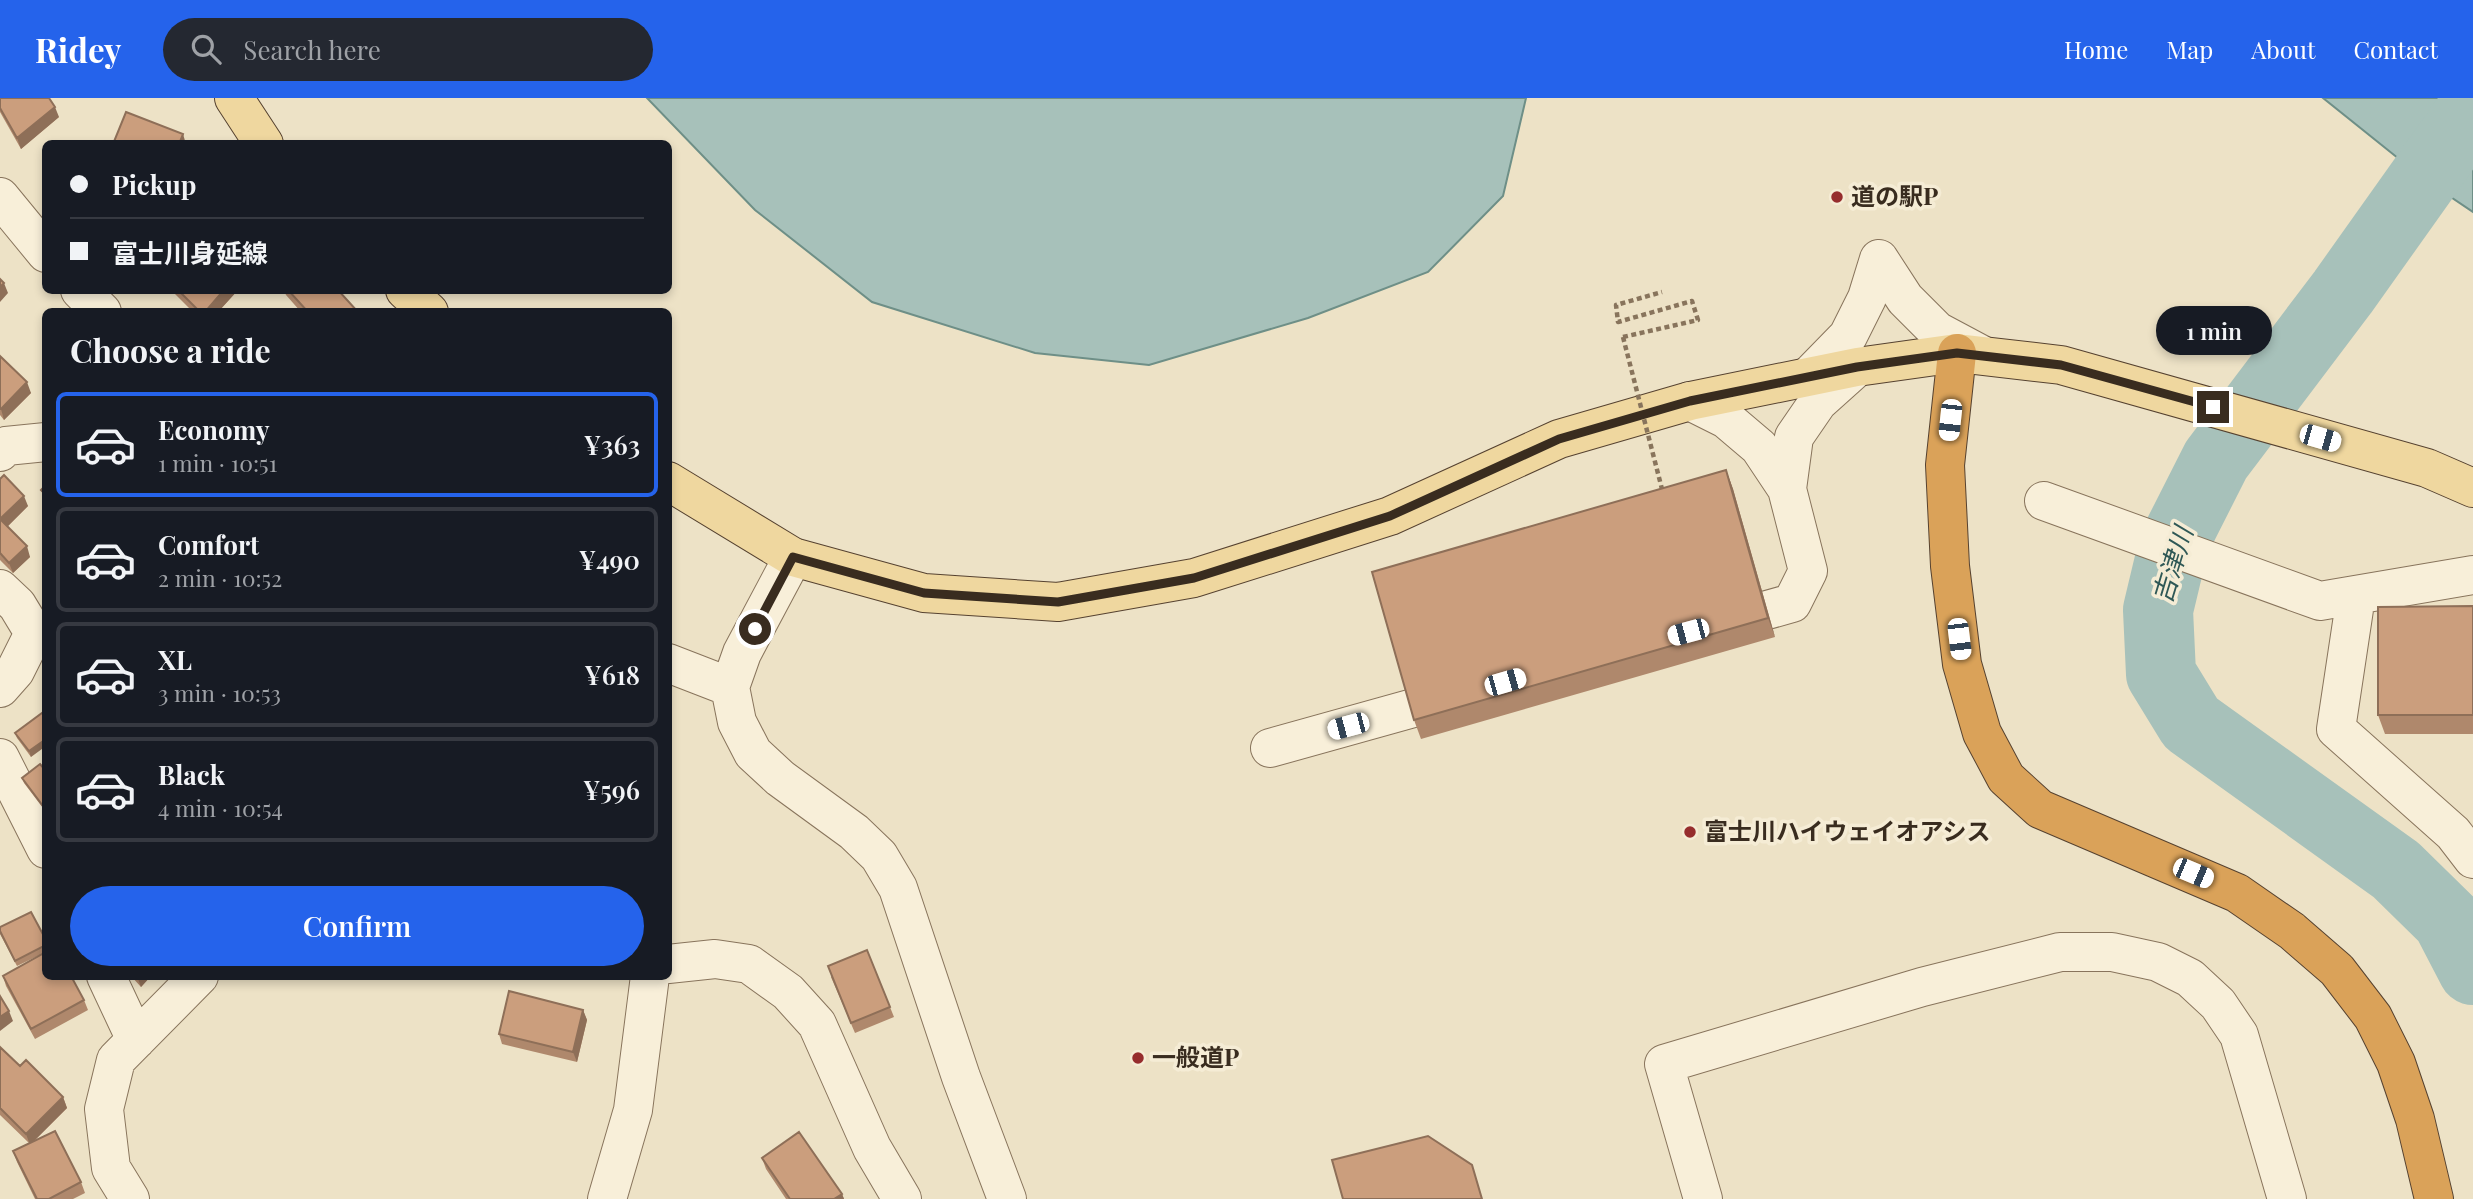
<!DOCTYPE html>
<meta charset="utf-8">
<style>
body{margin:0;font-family:"Playfair Display","Noto Sans JP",serif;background:#242831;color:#f1f3f6;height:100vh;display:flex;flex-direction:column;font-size:26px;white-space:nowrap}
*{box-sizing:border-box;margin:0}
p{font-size:23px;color:#9ea1a6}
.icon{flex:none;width:38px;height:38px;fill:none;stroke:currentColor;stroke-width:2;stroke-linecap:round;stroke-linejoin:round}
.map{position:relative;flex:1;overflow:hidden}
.drawer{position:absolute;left:42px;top:210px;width:630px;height:672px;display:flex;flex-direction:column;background:#171b24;border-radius:10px;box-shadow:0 4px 10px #0003}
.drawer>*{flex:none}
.hud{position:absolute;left:42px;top:42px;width:630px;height:154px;border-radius:10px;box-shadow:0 4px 10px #0003;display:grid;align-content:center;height:154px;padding:0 28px;background:#171b24}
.end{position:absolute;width:32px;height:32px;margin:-16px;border:9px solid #392c1f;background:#fff;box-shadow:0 0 0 4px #fff}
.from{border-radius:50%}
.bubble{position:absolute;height:49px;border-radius:24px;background:#171b24;box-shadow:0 4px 10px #0003;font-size:23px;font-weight:600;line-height:49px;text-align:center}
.car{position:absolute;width:21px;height:42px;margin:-21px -10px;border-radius:9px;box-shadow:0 0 5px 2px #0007;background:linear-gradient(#fff 24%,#345 0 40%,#fff 0 76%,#345 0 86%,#fff 0)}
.hud b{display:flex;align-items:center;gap:24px;height:66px;font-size:26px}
.hud b+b{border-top:2px solid #363941}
.hud i{width:18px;height:18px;background:#f1f3f6}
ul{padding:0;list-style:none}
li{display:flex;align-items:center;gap:21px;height:105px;margin:0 14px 10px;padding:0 14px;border:4px solid #363941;border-radius:10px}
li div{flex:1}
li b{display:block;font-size:26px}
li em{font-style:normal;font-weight:600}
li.active{border-color:#2563eb}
li>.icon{width:63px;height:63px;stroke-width:1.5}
h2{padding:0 28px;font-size:32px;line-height:84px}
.button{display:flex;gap:14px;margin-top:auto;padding:14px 28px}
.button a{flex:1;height:80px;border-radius:42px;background:#2563eb;color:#fff;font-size:28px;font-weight:600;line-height:80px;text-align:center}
header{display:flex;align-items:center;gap:42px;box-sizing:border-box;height:98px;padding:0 35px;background:#2563eb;color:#fff}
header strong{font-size:33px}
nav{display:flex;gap:38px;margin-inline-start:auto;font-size:24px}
.search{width:490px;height:63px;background:#242831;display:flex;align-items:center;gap:18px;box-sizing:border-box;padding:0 24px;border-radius:38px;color:#9ea1a6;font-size:26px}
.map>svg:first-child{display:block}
.water{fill:#a7c1ba;stroke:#6e8f87;stroke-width:2}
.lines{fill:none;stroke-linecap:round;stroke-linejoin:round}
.river{stroke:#a7c1ba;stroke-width:70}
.minor-casing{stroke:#88745c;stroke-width:40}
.major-casing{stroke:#564230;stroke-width:40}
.highway-casing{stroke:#564230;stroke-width:40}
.path{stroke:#88745c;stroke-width:4.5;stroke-dasharray:5 3.5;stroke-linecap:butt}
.minor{stroke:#f8efd9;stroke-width:38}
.major{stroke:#efd79f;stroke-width:38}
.highway{stroke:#daa259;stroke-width:38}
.path-bridge{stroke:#88745c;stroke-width:4.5;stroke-dasharray:5 3.5;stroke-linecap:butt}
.wall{fill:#af886c}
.shaded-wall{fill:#8e6f58}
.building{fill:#cb9e7d;stroke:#8e6f58;stroke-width:2}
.route{stroke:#392c1f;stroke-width:9}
.poi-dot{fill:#962d2d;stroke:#f5ecd5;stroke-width:2.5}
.labels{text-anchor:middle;stroke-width:7;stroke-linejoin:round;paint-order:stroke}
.poi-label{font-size:24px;font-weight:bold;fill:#392c1f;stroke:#f5ecd5;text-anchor:start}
.water-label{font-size:26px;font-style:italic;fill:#2f5856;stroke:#f5ecd5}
</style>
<header>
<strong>Ridey</strong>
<div class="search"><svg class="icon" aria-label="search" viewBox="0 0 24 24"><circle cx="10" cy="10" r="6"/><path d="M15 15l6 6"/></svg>Search here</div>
<nav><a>Home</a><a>Map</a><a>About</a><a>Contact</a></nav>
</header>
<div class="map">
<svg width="2473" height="1101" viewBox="0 0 2473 1101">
<rect width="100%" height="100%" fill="#ede2c6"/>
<!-- water -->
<path class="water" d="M647,0H1526L1503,98L1428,174L1308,220L1149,267L1035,255L872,204L755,112Z
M2323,0H2473V114L2424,81Z"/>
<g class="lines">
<!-- river -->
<path class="river" d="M2473,11L2343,194L2216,362L2174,445L2158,512L2161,576L2191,625L2396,772L2447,822L2473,872"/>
<defs>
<path id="minor" d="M0,99L46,155
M1879,161L1905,201L1937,233L1982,257
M80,192L102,214
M1806,281L1848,238L1867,200L1879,161
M1690,303L1726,321L1759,349L1787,391L1808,473L1792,505L1717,526
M0,354L6,348L46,344
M1787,391L1794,339L1818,304L1857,269
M2044,403L2320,503L2473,477
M793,459L742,555L730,589L737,624L753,655L780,680L854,734L879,758L898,790L961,979L1007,1101
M0,491L17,507L34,535L15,573L0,590
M2356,498L2336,631L2453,735L2473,761
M668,565L730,589
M1270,650L1460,597
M0,660L46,751
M668,866L715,861L749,866L788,894L817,926L872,1050L902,1101
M106,878L136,942
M130,1101L111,1070L104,1011L116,962L199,878
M607,1101L633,1012L650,878
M1703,1101L1664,966L1922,889L2060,854H2112L2158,864L2190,880L2218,906L2239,937L2287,1101"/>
<path id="major" d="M234,0L264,46
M405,192L429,214
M668,383L793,459L924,495L1058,504L1194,480L1390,418L1559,341L1690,303L1857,269L1957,255L2061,267L2427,370L2473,390"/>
<path id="highway" d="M1957,255L1945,367L1950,468L1962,566L1982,635L2006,680L2040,711L2237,795L2292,833L2337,872L2373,919L2396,965L2415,1021L2434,1101"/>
</defs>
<!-- minor casing -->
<use href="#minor" class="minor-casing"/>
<!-- major casing -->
<use href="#major" class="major-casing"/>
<!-- highway casing -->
<use href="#highway" class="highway-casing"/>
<!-- path -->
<path class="path" d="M1623,239L1698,222L1692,203L1618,224L1616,207L1662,194"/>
<!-- minor -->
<use href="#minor" class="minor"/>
<!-- major -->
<use href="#major" class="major"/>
<!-- highway -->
<use href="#highway" class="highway"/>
<!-- path-bridge -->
<path class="path-bridge" d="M1623,239L1663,395"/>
</g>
<!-- wall -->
<path class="wall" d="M0,0L59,19L21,51L0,14Z
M171,192H238L218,214H193Z
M284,192H338L358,214H301L286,197Z
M0,258L31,295L4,322L0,317Z
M1726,372L1733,391L1775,539L1421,641L1414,622Z
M0,381L28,408L7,429L30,459L13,475L0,462Z
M46,387V403L41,392Z
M2473,508V636H2385L2378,617Z
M46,612L31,659L17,640L15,635Z
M46,673V714L24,685L22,680Z
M0,829L46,842V854L17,868L0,836Z
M867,852L894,919L855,935L831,879Z
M3,878L84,902L88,912L35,941L6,888Z
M131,878H151L141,889Z
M583,912L587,922L577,964L502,946L499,936Z
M0,949L20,968L63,999L67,1010L34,1043L81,1084L85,1095L73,1101H35L17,1064L13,1053L29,1045L0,1017Z
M762,1060L842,1096L844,1101H786L766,1071Z"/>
<!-- shaded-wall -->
<path class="shaded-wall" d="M55,9L59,19L21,51L17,40Z
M183,36L186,46H179Z
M4,185L8,195L0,204V189Z
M224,192H238L218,214H205Z
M27,284L31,295L4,322L1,311Z
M1726,372L1733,391L1775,539L1768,520Z
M24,398L28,408L4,432L0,421Z
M27,448L30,459L13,475L9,465Z
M46,641V648L31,659L29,653Z
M137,878H151L141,889Z
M583,912L587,922L577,964L573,954Z
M9,913L13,923L0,933V919Z
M63,999L67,1010L30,1047L26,1036Z
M842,1096L844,1101H834Z"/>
<!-- building -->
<path class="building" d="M0,0H49L55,9L17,40L0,10Z
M126,14L183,36L179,46H113Z
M0,181L4,185L0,189Z
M178,192H224L205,214H200Z
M288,192H338L358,214H308Z
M0,258L27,284L1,311H0Z
M1726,372L1768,520L1414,622L1372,474Z
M4,377L24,398L0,421L27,448L9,465L0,455V381Z
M46,387V397L41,392Z
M2473,508V617H2378V509Z
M46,612V641L29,653L15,635Z
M40,666L46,673V712L22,680Z
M31,814L46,842V847L15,863L0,833V829Z
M867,852L890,909L851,925L828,868Z
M46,854V878H71L84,902L31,931L3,878Z
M509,893L583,912L573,954L499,936Z
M0,898L9,913L0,919Z
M0,949L20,968L26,962L63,999L26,1036L0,1010Z
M55,1033L81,1084L49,1101H37L13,1053Z
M799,1034L842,1096L834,1101H790L762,1060Z
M1428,1038L1472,1067L1482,1101H1343L1332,1062Z"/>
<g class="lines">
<!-- route -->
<path class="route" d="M755,531L793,459L924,495L1058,504L1194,480L1390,418L1559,341L1690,303L1857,269L1957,255L2061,267L2213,309"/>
</g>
<!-- markers -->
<g class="poi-dot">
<circle cx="1837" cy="99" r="7"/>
<circle cx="1690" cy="734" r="7"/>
<circle cx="1138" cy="960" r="7"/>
</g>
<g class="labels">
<!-- poi labels -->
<g class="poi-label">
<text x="1851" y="107">道の駅P</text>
<text x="1704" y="742">富士川ハイウェイオアシス</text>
<text x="1152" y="968">一般道P</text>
</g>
<!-- water labels -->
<g class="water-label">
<text transform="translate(2173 467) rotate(-73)" y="9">吉津川</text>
</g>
</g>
</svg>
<i class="end from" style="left:755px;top:531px"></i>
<i class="end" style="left:2213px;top:309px"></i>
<div class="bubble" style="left:2156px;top:208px;width:116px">1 min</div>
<i class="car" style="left:1950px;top:322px;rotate:186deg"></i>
<i class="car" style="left:2320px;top:340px;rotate:106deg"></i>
<i class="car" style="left:1688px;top:534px;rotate:255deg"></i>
<i class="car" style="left:1959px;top:541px;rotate:173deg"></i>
<i class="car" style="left:1505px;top:584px;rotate:74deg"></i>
<i class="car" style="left:1348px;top:628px;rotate:255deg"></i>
<i class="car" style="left:2193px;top:775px;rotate:113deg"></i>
<div class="hud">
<b><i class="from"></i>Pickup</b>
<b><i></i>富士川身延線</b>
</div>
<section class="drawer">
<h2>Choose a ride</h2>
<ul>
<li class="active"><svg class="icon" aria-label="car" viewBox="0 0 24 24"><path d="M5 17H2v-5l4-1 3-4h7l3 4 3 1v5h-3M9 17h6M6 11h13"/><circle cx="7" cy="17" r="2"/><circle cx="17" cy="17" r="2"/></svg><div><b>Economy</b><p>1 min · 10:51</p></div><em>¥363</em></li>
<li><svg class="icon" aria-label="car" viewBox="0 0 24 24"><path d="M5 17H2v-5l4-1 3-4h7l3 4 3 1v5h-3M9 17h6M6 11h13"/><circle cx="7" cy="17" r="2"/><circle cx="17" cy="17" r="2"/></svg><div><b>Comfort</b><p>2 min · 10:52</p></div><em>¥490</em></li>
<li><svg class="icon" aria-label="car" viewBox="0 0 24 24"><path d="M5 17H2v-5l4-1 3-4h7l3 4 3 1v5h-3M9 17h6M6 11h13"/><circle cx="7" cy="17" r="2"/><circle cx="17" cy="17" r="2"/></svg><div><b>XL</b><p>3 min · 10:53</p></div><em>¥618</em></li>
<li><svg class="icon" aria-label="car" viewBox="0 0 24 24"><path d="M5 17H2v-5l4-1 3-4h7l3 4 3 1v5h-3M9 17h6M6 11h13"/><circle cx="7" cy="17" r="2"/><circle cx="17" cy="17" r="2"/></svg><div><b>Black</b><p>4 min · 10:54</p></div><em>¥596</em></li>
</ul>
<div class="button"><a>Confirm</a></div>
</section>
</div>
